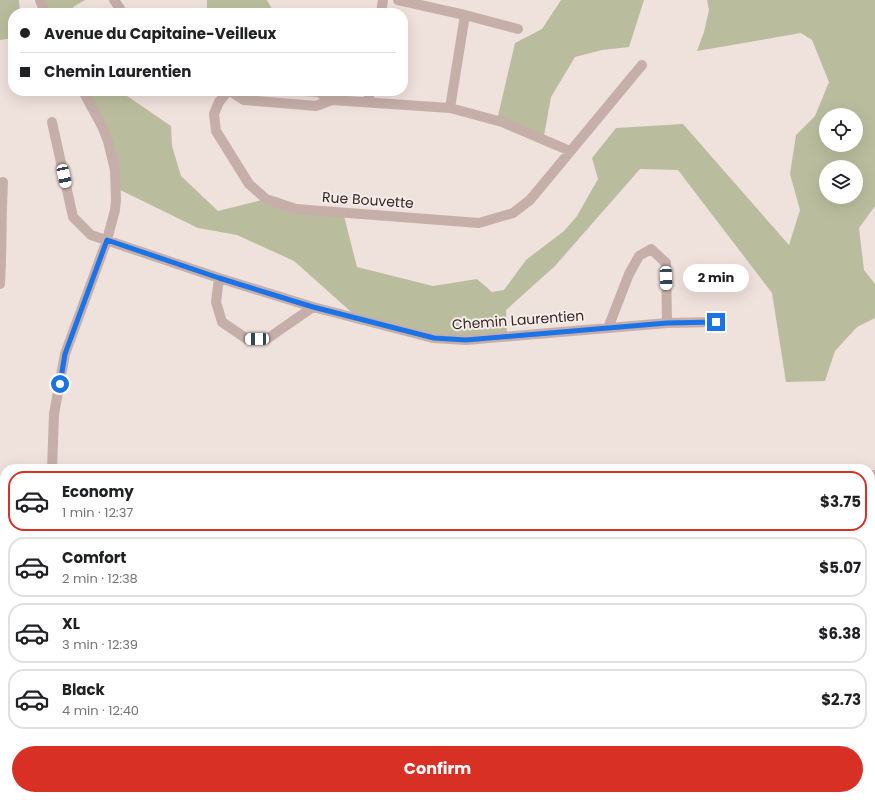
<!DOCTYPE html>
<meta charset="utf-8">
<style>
body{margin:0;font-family:Poppins,sans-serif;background:#f6f6f6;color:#202124;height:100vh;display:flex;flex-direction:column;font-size:15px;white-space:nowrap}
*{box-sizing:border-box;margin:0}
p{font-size:13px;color:#757577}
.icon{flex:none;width:22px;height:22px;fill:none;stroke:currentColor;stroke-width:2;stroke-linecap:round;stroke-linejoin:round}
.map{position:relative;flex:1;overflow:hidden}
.side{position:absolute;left:0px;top:464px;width:875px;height:336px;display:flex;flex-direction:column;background:#fff;border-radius:16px 16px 0 0;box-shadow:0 4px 16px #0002}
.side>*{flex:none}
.hud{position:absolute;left:8px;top:8px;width:400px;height:88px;border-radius:16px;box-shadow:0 4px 16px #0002;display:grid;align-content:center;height:88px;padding:0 12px;background:#fff}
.fabs{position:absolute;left:819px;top:108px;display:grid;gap:8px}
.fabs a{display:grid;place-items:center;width:44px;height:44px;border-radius:50%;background:#fff;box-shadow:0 4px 16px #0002;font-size:20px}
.end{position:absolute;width:18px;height:18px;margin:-9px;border:5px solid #1a73e8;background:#fff;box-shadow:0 0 0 2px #fff}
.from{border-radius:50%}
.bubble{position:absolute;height:28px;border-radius:14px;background:#fff;box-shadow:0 4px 16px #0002;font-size:13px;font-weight:700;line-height:28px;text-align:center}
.car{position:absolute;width:12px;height:24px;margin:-12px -6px;border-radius:5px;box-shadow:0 0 3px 1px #0007;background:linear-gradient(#fff 24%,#345 0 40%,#fff 0 76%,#345 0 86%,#fff 0)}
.hud b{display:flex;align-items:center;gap:14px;height:38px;font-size:15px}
.hud b+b{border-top:1px solid #e0e0e0}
.hud i{width:10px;height:10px;background:#202124}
ul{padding:7px 0 0;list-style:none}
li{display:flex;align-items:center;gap:12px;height:60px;margin:0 8px 6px;padding:0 4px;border:2px solid #e0e0e0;border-radius:16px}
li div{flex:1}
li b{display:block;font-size:15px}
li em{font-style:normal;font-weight:700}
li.active{border-color:#d93025}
li>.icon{width:36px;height:36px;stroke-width:1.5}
.cta{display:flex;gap:8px;margin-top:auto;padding:8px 12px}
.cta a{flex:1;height:46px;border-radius:24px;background:#d93025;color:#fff;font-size:16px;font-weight:700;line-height:46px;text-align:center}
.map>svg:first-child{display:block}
.green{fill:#babd9d;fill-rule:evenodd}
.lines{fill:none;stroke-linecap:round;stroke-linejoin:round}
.minor{stroke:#c6afa9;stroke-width:10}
.route{stroke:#1a73e8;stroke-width:5}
.labels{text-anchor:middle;stroke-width:4;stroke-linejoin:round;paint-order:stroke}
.street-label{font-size:14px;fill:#342928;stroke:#f7ece7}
</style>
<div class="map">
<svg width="875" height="800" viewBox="0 0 875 800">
<rect width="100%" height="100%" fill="#efe1dc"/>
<!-- green -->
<path class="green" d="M0,0H19L20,13H13V38L0,40Z
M40,0H85L73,7L74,13H45Z
M207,0H267L274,13H207Z
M561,0H644L629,47L602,50L575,57L551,97L544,136L497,120L515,43L542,29Z
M707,0H875V206L859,228L864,270L875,284V318L857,327L835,351L825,381L786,382L772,293L678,170L640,169L555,266L506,310L507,336L466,340L358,318L294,261L237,235L198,228L116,188L115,170L83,91H124L127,96L171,126L172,146L181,176L218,211L266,199L343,212L357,267L433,286L477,279L492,292L504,290L526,260L564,231L577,216L598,179L592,158L616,128L683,124L789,245L800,210L790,174L796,135L815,116L829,82L812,40L801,33L697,51L704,32L709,10ZM826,115H856V145H826ZM826,167H856V197H826Z
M528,795H596V800H525Z"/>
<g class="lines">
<!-- minor -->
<path class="minor" d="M40,0L45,13
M114,0L123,13
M398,0L465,15L518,29
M381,13L383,0
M228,91L219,102L214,114L216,131L249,184L266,199L296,209L479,223L513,213L530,200L642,65
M230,91L244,100L316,106L332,100
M305,91L318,92L332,100L450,108L502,122L570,151
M368,101L370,91
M450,108L465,15
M52,122L73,217L91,235L219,278L313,307L433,338L466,340L667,323L716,322
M219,278L216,302L222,322L247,339H267L313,307
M0,284C2,250 1,216 3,182
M608,328L629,274L639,256L651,249L666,263L667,323
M52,469L54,414L65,354L107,240L115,210L116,200L115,170L108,141L102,126L83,91
M870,476L875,475
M0,515H5
M870,583H875
M870,670H875
M90,795L97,800
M450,795L455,800
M36,800L37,795
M134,800L136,795
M241,800V795
M288,800V795
M383,800L384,795
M462,800L465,795
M650,800V795
M746,800V795
M845,800L846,795"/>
</g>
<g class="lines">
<!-- route -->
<path class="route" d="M60,384L65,354L107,240L219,278L313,307L434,338L466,340L667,323L716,322"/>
</g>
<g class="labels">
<!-- street labels -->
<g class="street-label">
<text transform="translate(368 200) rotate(4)" y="5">Rue Bouvette</text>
<text transform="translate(518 320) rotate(-4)" y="5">Chemin Laurentien</text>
</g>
</g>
</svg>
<div class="fabs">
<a><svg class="icon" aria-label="locate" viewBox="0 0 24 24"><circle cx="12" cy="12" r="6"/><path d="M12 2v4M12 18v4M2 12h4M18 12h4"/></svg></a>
<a><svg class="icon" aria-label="layers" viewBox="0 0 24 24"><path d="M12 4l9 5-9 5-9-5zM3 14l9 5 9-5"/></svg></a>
</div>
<i class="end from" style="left:60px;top:384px"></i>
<i class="end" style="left:716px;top:322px"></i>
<div class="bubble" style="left:683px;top:264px;width:66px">2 min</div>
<i class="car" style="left:64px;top:176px;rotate:168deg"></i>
<i class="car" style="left:666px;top:278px;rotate:178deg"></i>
<i class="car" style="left:257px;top:339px;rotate:269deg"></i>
<div class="hud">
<b><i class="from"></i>Avenue du Capitaine-Veilleux</b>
<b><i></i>Chemin Laurentien</b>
</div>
<section class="side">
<ul>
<li class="active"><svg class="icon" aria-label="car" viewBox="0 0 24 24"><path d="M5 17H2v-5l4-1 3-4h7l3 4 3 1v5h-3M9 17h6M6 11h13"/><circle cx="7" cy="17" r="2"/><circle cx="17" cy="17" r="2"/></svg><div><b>Economy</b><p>1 min · 12:37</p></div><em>$3.75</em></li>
<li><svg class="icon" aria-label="car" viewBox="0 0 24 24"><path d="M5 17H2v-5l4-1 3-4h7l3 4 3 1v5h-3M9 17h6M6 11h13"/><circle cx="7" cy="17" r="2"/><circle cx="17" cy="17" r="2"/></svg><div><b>Comfort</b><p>2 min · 12:38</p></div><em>$5.07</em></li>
<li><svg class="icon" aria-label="car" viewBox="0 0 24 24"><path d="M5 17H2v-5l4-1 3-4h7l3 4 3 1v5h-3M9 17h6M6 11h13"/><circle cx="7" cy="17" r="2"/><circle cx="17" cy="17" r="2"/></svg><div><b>XL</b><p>3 min · 12:39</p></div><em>$6.38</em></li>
<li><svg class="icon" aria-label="car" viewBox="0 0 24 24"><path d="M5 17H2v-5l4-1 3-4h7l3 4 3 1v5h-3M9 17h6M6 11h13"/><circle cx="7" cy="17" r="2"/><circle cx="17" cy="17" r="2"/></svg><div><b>Black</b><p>4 min · 12:40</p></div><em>$2.73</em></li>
</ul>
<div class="cta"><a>Confirm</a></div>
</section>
</div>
